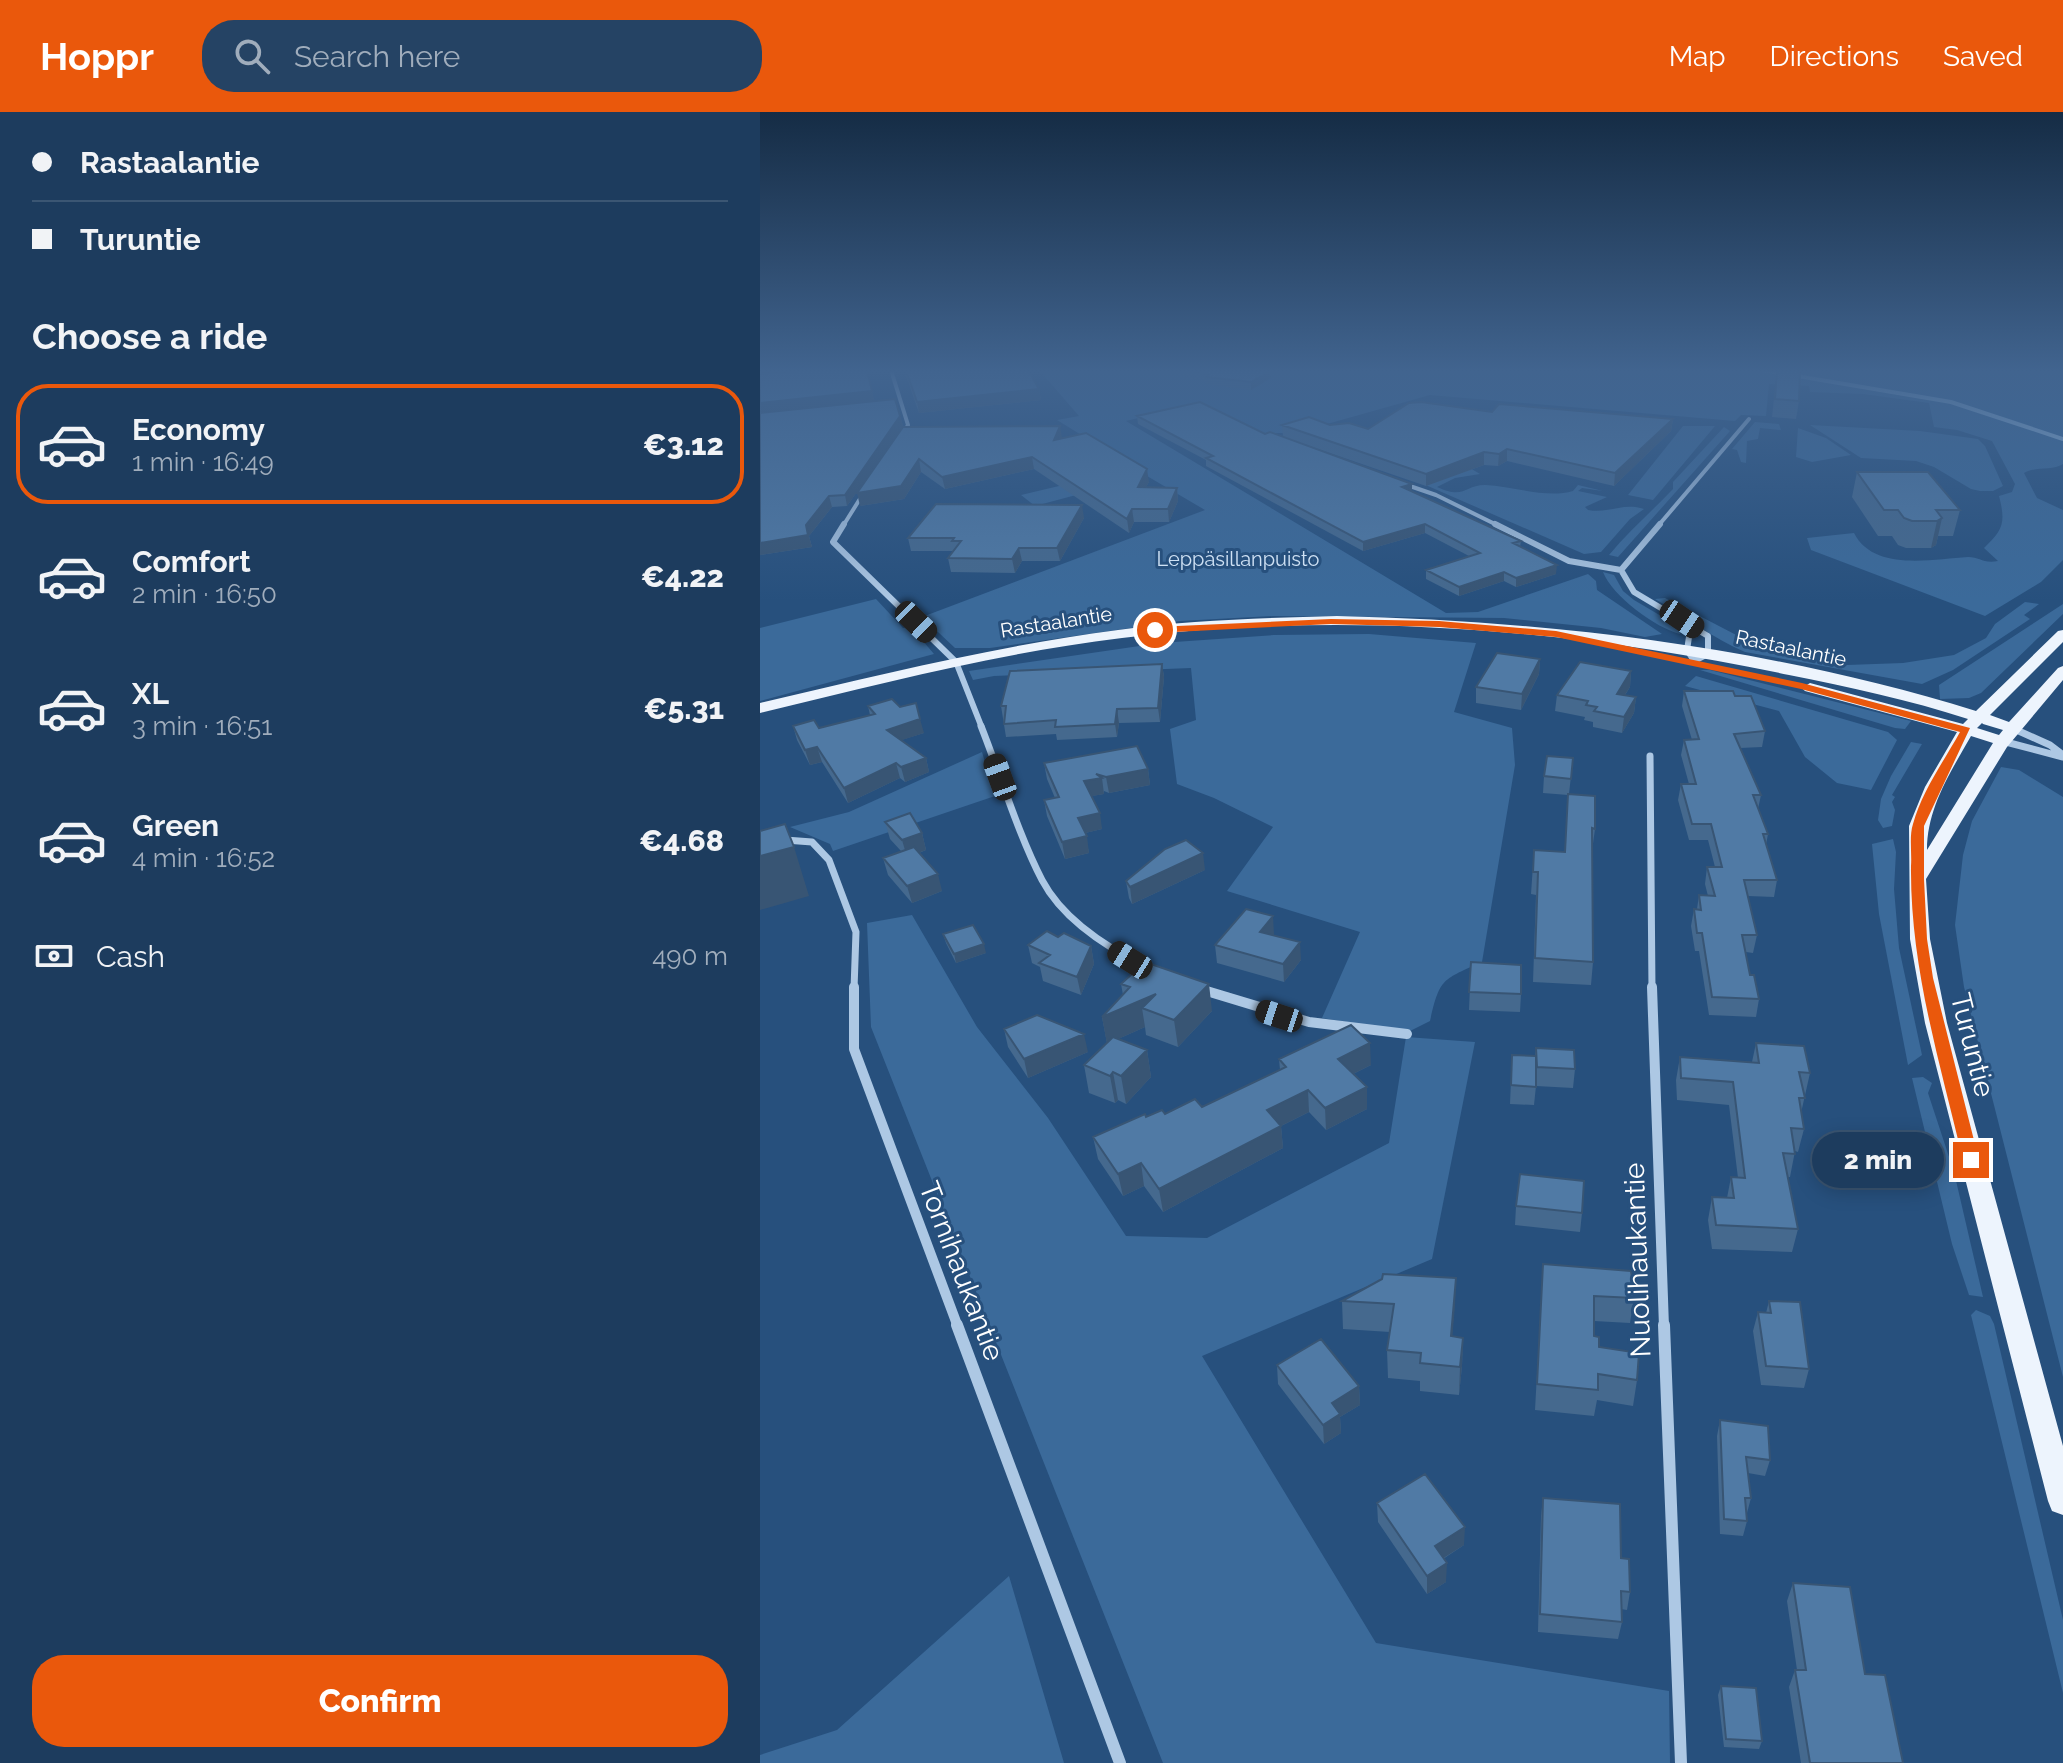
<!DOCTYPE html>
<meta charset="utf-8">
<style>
body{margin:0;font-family:Raleway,sans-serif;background:#254364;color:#f1f3f6;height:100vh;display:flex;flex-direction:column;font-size:30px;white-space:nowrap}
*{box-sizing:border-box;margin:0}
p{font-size:26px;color:#a0adbc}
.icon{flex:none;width:44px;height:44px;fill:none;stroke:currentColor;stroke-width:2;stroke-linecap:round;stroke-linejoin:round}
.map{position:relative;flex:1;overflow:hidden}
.details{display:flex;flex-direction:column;background:#1d3c5e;width:760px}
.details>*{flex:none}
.hud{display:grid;align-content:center;height:176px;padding:0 32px;background:#1d3c5e}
.end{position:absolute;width:36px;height:36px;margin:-18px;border:10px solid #ea580c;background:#fff;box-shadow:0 0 0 4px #fff}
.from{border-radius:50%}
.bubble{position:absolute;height:56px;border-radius:28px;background:#1d3c5e;box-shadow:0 4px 20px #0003,0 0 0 2px #3b5673;font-size:26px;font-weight:800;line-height:56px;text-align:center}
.car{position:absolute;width:24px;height:48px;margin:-24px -12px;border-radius:10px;box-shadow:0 0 6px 2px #0007;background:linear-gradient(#222 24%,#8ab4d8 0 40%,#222 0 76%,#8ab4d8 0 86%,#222 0)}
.hud b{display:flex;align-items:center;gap:28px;height:76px;font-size:30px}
.hud b+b{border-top:2px solid #3b5673}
.hud i{width:20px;height:20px;background:#f1f3f6}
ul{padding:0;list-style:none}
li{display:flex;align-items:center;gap:24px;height:120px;margin:0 16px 12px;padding:0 16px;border:4px solid transparent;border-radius:32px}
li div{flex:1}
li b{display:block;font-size:30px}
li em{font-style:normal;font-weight:800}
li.current{border-color:#ea580c}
li>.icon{width:72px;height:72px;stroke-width:1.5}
h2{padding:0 32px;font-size:36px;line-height:96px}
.pay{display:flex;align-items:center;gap:20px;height:88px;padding:0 32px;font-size:30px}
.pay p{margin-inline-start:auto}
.cta{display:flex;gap:16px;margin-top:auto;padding:16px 32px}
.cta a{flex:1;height:92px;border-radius:32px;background:#ea580c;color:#fff;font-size:32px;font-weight:800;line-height:92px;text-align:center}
header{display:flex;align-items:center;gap:48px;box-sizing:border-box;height:112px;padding:0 40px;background:#ea580c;color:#fff}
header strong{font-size:38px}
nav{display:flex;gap:44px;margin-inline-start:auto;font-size:28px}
.search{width:560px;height:72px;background:#254364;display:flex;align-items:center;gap:20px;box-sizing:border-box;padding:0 28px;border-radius:32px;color:#a0adbc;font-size:30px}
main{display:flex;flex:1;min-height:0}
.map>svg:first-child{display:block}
.green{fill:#3b6a9a}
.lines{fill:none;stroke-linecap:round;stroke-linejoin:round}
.stream{stroke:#a1c4e5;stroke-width:4}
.street-far4{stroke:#adc8e4;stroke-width:4}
.street-far3{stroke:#adc8e4;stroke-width:6}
.street-far2{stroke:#adc8e4;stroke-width:7}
.street-far1{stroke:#adc8e4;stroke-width:10}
.street{stroke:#adc8e4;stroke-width:12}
.primary{fill:#edf4fd;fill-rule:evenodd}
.wall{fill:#45698e}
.shaded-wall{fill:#385574}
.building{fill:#507aa5;stroke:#385574;stroke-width:2}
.route{fill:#ea580c}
.labels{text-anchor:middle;stroke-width:6;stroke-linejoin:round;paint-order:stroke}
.far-park-label{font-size:20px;fill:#cfe1f4;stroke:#27507d}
.far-street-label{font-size:20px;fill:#fff;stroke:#27507d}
.near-street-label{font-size:28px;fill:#fff;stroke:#27507d}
</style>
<header>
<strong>Hoppr</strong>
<div class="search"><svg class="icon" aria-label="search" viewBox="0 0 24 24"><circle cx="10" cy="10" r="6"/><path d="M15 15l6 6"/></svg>Search here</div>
<nav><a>Map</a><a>Directions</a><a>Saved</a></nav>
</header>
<main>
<section class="details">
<div class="hud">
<b><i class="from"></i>Rastaalantie</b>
<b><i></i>Turuntie</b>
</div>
<h2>Choose a ride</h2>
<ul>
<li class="current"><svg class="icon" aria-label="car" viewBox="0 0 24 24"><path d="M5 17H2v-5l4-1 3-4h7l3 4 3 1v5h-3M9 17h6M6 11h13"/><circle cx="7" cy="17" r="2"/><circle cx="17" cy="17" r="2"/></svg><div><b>Economy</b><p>1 min · 16:49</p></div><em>€3.12</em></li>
<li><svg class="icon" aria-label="car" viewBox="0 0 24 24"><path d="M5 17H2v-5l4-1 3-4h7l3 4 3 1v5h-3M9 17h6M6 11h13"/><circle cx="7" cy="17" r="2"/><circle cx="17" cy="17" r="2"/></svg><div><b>Comfort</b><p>2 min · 16:50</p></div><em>€4.22</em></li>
<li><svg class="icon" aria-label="car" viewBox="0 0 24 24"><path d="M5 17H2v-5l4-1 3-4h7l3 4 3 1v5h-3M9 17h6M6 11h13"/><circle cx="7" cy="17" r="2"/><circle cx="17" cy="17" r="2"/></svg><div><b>XL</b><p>3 min · 16:51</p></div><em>€5.31</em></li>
<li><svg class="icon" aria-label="car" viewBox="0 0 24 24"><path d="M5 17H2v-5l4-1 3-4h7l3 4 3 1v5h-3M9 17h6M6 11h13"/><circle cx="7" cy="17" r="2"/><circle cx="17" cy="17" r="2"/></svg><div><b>Green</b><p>4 min · 16:52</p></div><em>€4.68</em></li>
</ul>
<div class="pay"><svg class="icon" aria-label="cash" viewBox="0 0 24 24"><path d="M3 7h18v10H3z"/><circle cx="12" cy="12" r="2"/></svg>Cash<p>490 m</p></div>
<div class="cta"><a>Confirm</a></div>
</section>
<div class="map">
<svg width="1303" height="1651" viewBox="0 0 1303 1651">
<rect width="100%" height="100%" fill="#27507d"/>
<!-- green -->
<path class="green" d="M279,258H1303V352C1292,359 1276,354 1264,361L1277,386L1303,398V448L1281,470L1225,504L1051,438L1047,426L1094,421C1114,460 1172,447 1208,445C1220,445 1223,452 1238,449L1224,436C1243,418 1246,411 1239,384L1252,380L1255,372L1232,329L1197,318L1174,315L1169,291L1103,282L1050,280L1049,274L1009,272L1006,304L981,303L975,309L670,283L535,321H493L432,293L366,309L686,501L718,500L828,462L836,469L837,478L902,522L885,525L841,516L744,506L513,504L420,509L230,536H195L162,505L445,398L387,364L275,394L261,383L375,356L297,308L319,304Z
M995,310L1019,312L1021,318L1000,316L998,327L987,329L986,351L981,350L977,338L972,337Z
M1050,313L1160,319L1218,327L1225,334L1243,374L1233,379H1220L1211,377L1174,355L1156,349L1101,346Z
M923,314H955L893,388L868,383Z
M964,315L970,319L858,445L849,443C869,419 891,400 913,377V370Z
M1038,316L1066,326L1091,343L1052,350L1036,345Z
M710,356L720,362L695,366L677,375C705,388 704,373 725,373C753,374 786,387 813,379L818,373L843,379L822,376L818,379L847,385L825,395L828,398C849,402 863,390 884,397L870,407L841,440L824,442L661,371Z
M843,460L854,463L863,479L874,488L913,511L921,517L920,522C896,516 852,484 843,460Z
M905,486L1009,540L1087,553L1143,551L1194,543L1226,526L1235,512L1265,490L1279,492L1264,503L1270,507L1193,558L1162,572L985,540C954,527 926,505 895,487Z
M116,487L143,516L151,515L174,542L0,589V516Z
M1303,492V502L1221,581L1209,586L1180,587L1179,573Z
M609,522L716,531L694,600L752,616L755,653L722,850C682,868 680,866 670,909L648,920L562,906L600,820L467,779L513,715L454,686L417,672L410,617L436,608L431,556L234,564L213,568L209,559L400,531L514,523Z
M940,558H950L1151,609L1145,617L1135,616Z
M936,564L1128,620L1137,628L1111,678L1077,671L1045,645L1019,599L925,574Z
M1151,630L1162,632L1132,683L1135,685L1132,690L1135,698L1132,714L1123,716L1118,708L1121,687L1131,664Z
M222,640L235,684L73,739L70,732L30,715L89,700Z
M1241,655L1259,658L1303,685V1265L1204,875L1195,813L1203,743L1212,709Z
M1133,727L1136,740L1134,777L1139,836L1162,943L1148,953L1119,802L1112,732Z
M152,803L217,915L288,1006L366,1124L447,1126L629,1031L646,925L715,930L672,1147L442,1244L616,1531L909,1579L910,1651H403L111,915L107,811Z
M1163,965L1172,971L1168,981L1194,1060L1223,1185L1209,1183L1192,1132L1152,966Z
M1216,1198L1230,1204L1234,1212L1303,1508V1581L1211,1203Z
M249,1464L304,1651H0V1643L77,1618Z"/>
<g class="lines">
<!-- stream -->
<path class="stream" d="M1002,258L1191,290L1303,327"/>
<!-- street-far4 -->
<path class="street-far4" d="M131,258L148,313L142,324
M644,372L676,383L739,414
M83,414L103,382
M898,414L989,307"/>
<!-- street-far3 -->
<path class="street-far3" d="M84,412L73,430L196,550L222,616
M735,412L809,449L861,458
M900,412L861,458L874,480L936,517
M936,517L948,524V542L934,549L927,538L929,525Z"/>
<!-- street-far2 -->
<path class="street-far2" d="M221,614C240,662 259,724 282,768C303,808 351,838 390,857
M1252,616L1290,633L1303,643
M1242,629L1303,645
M890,644L892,877
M0,726L52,730L69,748L96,820L94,877"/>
<!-- street-far1 -->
<path class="street-far1" d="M94,875V937L198,1215
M892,875L904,1215
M440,877L549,910L647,922"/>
<!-- street -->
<path class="street" d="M197,1213L360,1651
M904,1213L921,1651"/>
<!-- primary -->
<path class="primary" d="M577,504C792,509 1010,535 1216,599L1298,519L1303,518V530L1230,603L1249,610L1298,556L1303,554V568L1247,635L1166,767L1170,827L1187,911L1303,1334V1403L1292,1399L1288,1389L1165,911L1150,827L1149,714L1165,675L1197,620L1045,579L1042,576L1050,571L1203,612L1208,607C1150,588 1089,575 1029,563C811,517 584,498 362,526C239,541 120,572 0,601V591C119,563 237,534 358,518C431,508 504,506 577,504ZM1222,611L1223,612L1243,618L1239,623L1217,616ZM1211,624L1233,631L1167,738C1167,696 1190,661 1211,624Z"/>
</g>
<!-- wall -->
<path class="wall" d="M107,258L114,289L140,304L143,314L87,394L72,395L49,424L52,435L0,443V262Z
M144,258H268L279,277L281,288L159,301Z
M408,258H508L510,259L511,266L491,278L446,272V269L432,267Z
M1017,258L1039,289L1036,307L1012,305Z
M732,300L913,307L911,319L854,374L747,349L738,354L724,353L666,374L523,325L522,313H570L608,317Z
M377,304L505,322L652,380L761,429L760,435L796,462L756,475L744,469L699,484L666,467V458L709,444L665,421L603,439L446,354V348L378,312Z
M143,315L302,326L389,370L386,375L417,376L418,389L409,410H374L369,421L274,357L185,377L161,360L144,387L100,394Z
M1097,360L1200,398L1193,424H1178L1176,433L1171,436H1146L1138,433L1132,424H1118L1092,385Z
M324,406L300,449H262L255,461L191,460L188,446L194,439H151L148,426Z
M780,547L779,562L761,598L716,591V575Z
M402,552L404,565L400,610L359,611L357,625L297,628L296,622L246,625L241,594Z
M871,559L870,575L865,583L876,585L874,601L862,621L833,615V610L824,608L825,605L795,599L797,583Z
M924,579L975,584L1005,619L1002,635L980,636L1001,683L998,697L1008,722L1006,733L1017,768L1014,785L988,784L997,823L993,841L986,840L990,863L999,887L996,905L949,903L939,839H935L931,814L934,797H937L939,783L948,784L945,772L947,755H955L948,728H929L918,688L921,672H929L921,643L924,628H932L922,594Z
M108,594L164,621L141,628L166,646L169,660L145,670L140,666L88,691L62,650L50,653L37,628L33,614L59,616L110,603Z
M813,646L809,682L835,717L832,739L833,850L831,873L773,870L776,783L771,782L774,738L805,740L808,683L783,681L784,664Z
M284,651L388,657L390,673L349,681L344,679V682L331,684L342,717L325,721L329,741L305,747L287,704L284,688L295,686L287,667Z
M125,710L162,721L166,738L159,741L182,779L152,791L128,763L123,746L141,739L130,727Z
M445,758L372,792L369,786L366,769Z
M183,822L226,841L196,851L186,831Z
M514,822L513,823L541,848L524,870L457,851L455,833Z
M298,825L331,834L334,852L321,883L283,869L280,855L272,851L268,833Z
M711,850L761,882L760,900L709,898Z
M361,872L452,899L418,935L386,923L385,915L358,927L387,938L391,965L366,992L358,988L355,991L329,981L324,953L347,931L342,905L363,883Z
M244,917L328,940L268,966L248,935Z
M996,931L1050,961L1041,1001L1044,1017L1038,1040L1035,1039L1030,1065H1028L1038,1117L1032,1140L952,1137L948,1108L952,1085L967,1086L971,1065L978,1066L969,993L917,988L916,968L920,945L992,950Z
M776,936L815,957L813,976L776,974L774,993L750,992L752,943L775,944Z
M519,947L611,953L593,962L607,997L566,1018L549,1000L521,1014L523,1036L403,1100L384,1074L363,1084L338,1047L333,1025L386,1005L442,995L520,958Z
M756,1094L822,1101L820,1120L755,1113Z
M783,1152L874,1186L870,1211L834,1209V1224L839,1235L877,1268L873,1294L837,1288L834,1304L775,1298Z
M696,1166L692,1224L703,1226L702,1254L699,1283L660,1279V1269L628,1266L627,1238L630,1220L583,1217L582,1189Z
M1009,1189L1049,1257L1044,1276L1001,1273L993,1219L998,1200L1006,1201Z
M517,1253L599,1274L600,1293L580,1305L581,1321L564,1332L518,1272Z
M960,1308L1010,1348L1005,1364L988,1361L991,1386L987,1401V1409L983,1424L960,1422L957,1324Z
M783,1386L861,1446L870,1480L867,1498L861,1497L862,1510L858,1527L778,1520L781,1404Z
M617,1391L704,1433L683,1447L686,1470L667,1482L618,1410Z
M1033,1471L1105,1562L1143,1651H1041L1029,1575L1035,1558H1037L1027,1489Z
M961,1574L1002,1629L999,1637L964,1635L958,1583Z"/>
<!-- shaded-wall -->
<path class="shaded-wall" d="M0,258H52L0,262Z
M510,259L511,266L491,278V270Z
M279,277L281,288L159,301L157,290Z
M112,279L114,289L0,301V291Z
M140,304L143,314L87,394L85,383Z
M913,307L911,319L854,374L855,361Z
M300,314L302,326L294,328Z
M747,337V349L738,354L739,342Z
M724,340V353L666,374V362Z
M272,345L274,357L185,377L182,365Z
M159,347L161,360L144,387L100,394L97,381Z
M387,357L389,370L379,388L378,375Z
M652,372V380L642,375Z
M417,376L418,389L409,410L408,397Z
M69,384L72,395L49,424L52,435L0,443V431L46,413Z
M322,393L324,406L300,449L297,436Z
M372,397L374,410L369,421L367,407Z
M1182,406L1176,433L1171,436L1177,409Z
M665,412V421L603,439V430Z
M259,436L262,449L255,461L252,447Z
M797,453L796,462L756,475V466Z
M744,460V469L699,484V475Z
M780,547L779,562L761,598L762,582Z
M402,552L404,565L400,610L398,596Z
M871,559L870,575L855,598L857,582Z
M876,585L874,601L862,621L864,605Z
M357,597L359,611L357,625L355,612Z
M160,607L164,621L130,632L127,618Z
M57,635L62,650L50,653L45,638Z
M166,646L169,660L145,670L141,655Z
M136,651L140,666L88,691L84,676Z
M388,657L390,673L349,681L346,665Z
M342,666L344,682L327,685L324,669Z
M340,701L342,717L321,722L318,706Z
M162,721L166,738L147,745L142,728Z
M327,724L329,741L305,747L302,730Z
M34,735L49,784L0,798V744Z
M443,741L445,758L372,792L370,775Z
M178,762L182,779L152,791L147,774Z
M513,804L514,822L502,837L500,820Z
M540,830L541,848L524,870L523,852Z
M224,832L226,841L196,851L194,842Z
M331,834L334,852L321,883L317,865Z
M449,872L452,899L418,935L414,908Z
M396,882L382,896L385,915L347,932L342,905Z
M324,922L328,940L268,966L264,947Z
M610,931L611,953L579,969L578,947Z
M387,938L391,965L366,992L361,964Z
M353,960L358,988L355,991L350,964Z
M607,975V997L566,1018L565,996Z
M548,978L549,1000L521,1014L523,1036L403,1100L399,1077L507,998Z
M381,1051L384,1074L363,1084L358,1062Z
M696,1166L695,1194L690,1252L691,1224Z
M703,1226L702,1254L699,1283L700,1255Z
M599,1274L600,1293L580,1305L581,1321L564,1332L563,1313L572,1291Z
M705,1415L704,1433L674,1452L675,1434Z
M687,1451L686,1470L667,1482V1464Z"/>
<!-- building -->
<path class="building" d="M51,258H107L112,279L0,291V262Z
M146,258H268L279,277L157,290Z
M426,258H508L510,259L491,270L446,265L449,262L431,260Z
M1017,258L1040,259L1039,289L1015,287Z
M135,287L140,304L85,383L69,384L46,413L48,423L0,431V301Z
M440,290L505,322L510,320L652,372L642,375L761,429L753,431L797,453L756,466L744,460L699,475L666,458L720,441L665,412L603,430L446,346L453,344L377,304Z
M661,290L732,300L739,292L913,307L855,361L747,337L739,342L724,340L666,362L522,313L549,305L570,313L589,311L608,317L649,291Z
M300,314L294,328L326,321L387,357L378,375L417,376L408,397H372L367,407L272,345L182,365L159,347L141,374L97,381L143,315Z
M1097,360H1168L1200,398H1176L1182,406L1177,409H1152L1144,406L1138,398H1124Z
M176,392L322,393L297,436H259L252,447L188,446L201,429H192L194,426H148Z
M737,541L780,547L762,582L716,575Z
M820,550L871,559L857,582L876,585L864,605L834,599L837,595L826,593L828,589L797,583Z
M402,552L398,596L357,597L355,612L295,615L296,608L244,612L246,594H241L250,559Z
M924,579H973L975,584H991L1005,619L974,622L1001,683H993L1008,722H1003L1017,768H984L997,823H982L990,863H994L999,887L952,885L942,821H937L934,797L941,798L939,783L955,784L947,755H962L951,712H932L921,672H936L924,628L939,627Z
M132,587L140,595L156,591L160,607L127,618L166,646L141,655L136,651L84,676L57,635L45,638L33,614L54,608L59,616L115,602L108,594Z
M377,634L388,657L346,665L336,662L342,666L324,669L340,701L318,706L327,724L302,730L284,688L299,685L284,651Z
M787,644L813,646L811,667L784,664Z
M808,682L835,684V717L832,716L833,850L775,846L778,760H773L774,738L805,740Z
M150,701L162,721L142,728L125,710Z
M25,712L34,735L0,744V719Z
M426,728L443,741L370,775L366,769L405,737Z
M154,735L178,762L147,774L123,746Z
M486,797L513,804L500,820L540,830L523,852L455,833Z
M213,813L224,832L194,842L183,822Z
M287,819L298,825L304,821L331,834L317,865L279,851L290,843L268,833Z
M385,850L449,872L414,908L382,896L396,882L342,905L370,875L361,872Z
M711,850L761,853V882L709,880Z
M277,903L324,922L264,947L244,917Z
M591,913L610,931L578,947L607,975L565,996L548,978L507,998L521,1014L399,1077L381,1051L358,1062L333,1025L385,1002L386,1005L402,998L405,1002L435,987L442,995L526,955L519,947Z
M353,925L387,938L361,964L353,960L350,964L324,953Z
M996,931L1044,934L1050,961L1039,960L1045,986H1039L1044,1017L1031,1016L1035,1042L1023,1041L1038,1117L956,1113L952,1085L974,1086L971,1065L985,1066L973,970L921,966L920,945L999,951Z
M776,936L814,938L815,957L777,955Z
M752,943L776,944V975L751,973Z
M760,1062L824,1069L822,1101L756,1094Z
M783,1152L871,1159L874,1186L834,1184V1224L839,1225V1235L879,1241L877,1268L838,1262V1278L777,1272Z
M623,1162L696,1166L691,1224L703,1226L700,1255L660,1251L661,1241L627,1238L634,1192L582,1189L622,1167Z
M1009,1189L1040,1190L1049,1257L1006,1254L998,1200L1011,1201Z
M561,1227L599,1274L572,1291L580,1302L563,1313L517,1253Z
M960,1308L1008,1314L1010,1348L986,1345L991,1386H985L987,1409L964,1407Z
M665,1362L705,1415L675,1434L687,1451L667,1464L617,1391Z
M783,1386L860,1392L861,1446L869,1447L870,1480L861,1479L862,1510L780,1502Z
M1033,1471L1090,1475L1105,1562L1125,1563L1143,1651H1050L1035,1558H1046Z
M961,1574L996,1576L1002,1629L966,1627Z"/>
<!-- sky -->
<linearGradient id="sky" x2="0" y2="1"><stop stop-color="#152c45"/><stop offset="0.53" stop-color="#41648f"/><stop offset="1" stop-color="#41648f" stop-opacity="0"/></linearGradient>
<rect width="1303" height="489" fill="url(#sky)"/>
<!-- route -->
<path class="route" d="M571,507L679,509L796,519L1042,571L1210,616L1164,714V767L1167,827L1173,866L1219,1048L1217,1052L1211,1054L1203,1048C1180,951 1150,855 1151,754C1152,741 1149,724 1153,712C1162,679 1184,649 1200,620L1041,577L796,525L679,515L571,512L395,521L390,518L395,515Z"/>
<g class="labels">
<!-- far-park labels -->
<g class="far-park-label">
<text x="478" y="454">Leppäsillanpuisto</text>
</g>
<!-- far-street labels -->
<g class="far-street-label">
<text transform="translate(296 510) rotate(-9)" y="7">Rastaalantie</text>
<text transform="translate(1031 536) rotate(12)" y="7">Rastaalantie</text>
</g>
<!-- near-street labels -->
<g class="near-street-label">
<text transform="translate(1213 933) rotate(76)" y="10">Turuntie</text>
<text transform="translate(877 1148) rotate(-92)" y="10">Nuolihaukantie</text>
<text transform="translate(202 1159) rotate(69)" y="10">Tornihaukantie</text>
</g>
</g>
</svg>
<i class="end from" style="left:395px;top:518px"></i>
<i class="end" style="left:1211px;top:1048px"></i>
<div class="bubble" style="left:1052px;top:1020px;width:132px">2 min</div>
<i class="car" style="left:922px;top:507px;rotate:124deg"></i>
<i class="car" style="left:156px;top:510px;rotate:134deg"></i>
<i class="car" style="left:240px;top:665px;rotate:340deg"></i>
<i class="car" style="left:370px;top:848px;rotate:302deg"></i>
<i class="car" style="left:519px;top:904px;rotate:288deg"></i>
</div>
</main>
